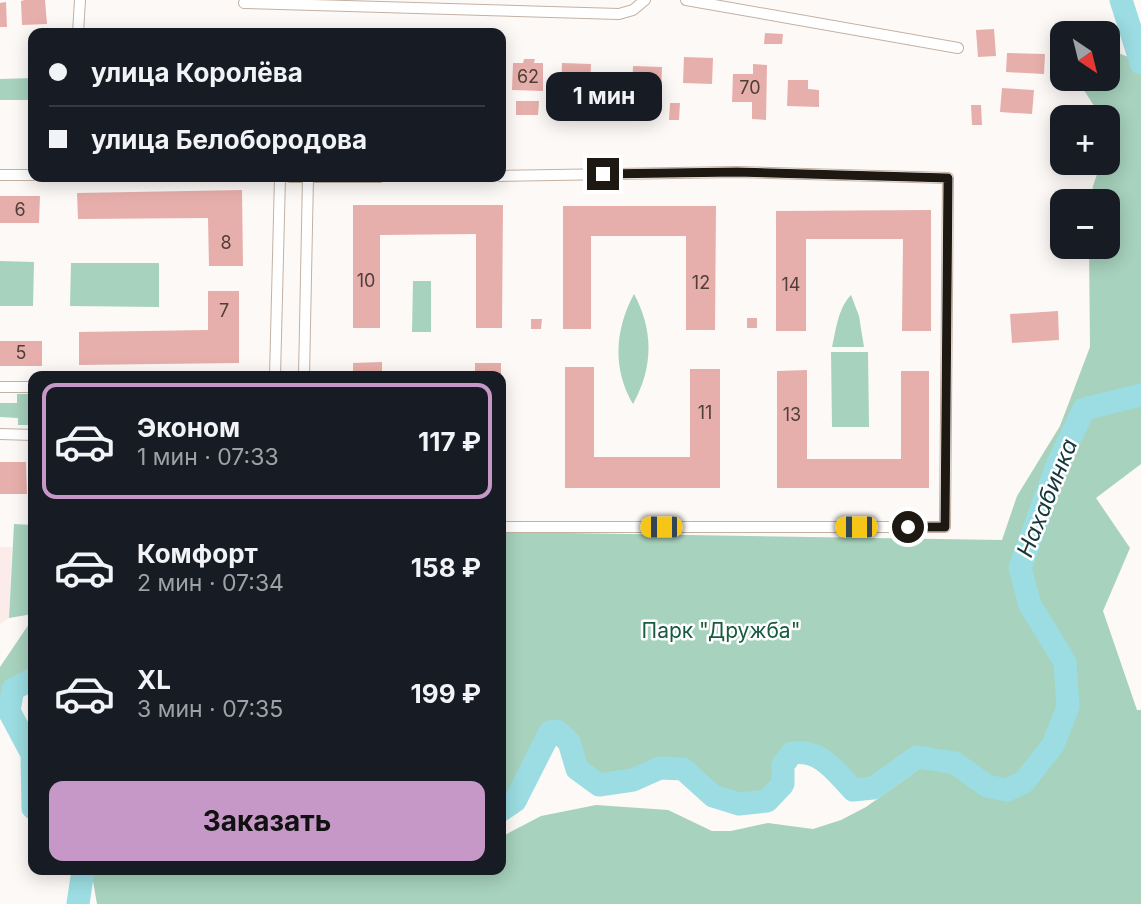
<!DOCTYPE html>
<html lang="ru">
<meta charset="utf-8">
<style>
body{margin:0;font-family:Inter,sans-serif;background:#242831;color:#f1f3f6;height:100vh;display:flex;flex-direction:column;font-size:26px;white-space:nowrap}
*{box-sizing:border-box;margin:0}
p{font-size:23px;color:#9ea1a6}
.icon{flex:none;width:38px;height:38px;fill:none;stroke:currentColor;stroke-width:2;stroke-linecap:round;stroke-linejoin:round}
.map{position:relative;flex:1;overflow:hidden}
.details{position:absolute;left:28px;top:371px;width:478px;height:504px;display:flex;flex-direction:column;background:#171b24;border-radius:14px;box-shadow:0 4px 18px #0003}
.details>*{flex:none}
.hud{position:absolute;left:28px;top:28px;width:478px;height:154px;border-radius:14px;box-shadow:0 4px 18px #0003;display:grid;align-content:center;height:154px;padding:0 21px;background:#171b24}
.needle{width:46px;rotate:145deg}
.tools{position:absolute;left:1050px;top:21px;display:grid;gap:14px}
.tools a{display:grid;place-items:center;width:70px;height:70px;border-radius:14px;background:#171b24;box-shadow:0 4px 18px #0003;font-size:35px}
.end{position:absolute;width:32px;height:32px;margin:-16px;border:9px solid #1e1813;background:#fff;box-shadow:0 0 0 4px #fff}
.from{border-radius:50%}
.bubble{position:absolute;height:49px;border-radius:14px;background:#171b24;box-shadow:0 4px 18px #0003;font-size:23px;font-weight:700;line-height:49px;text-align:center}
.car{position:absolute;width:21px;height:42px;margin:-21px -10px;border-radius:9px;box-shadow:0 0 5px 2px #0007;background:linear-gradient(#f5c518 24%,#345 0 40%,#f5c518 0 76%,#345 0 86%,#f5c518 0)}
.hud b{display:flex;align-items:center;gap:24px;height:66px;font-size:26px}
.hud b+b{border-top:2px solid #363941}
.hud i{width:18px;height:18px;background:#f1f3f6}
ul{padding:12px 0 0;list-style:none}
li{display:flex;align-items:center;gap:21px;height:116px;margin:0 14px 10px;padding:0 7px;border:4px solid transparent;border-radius:14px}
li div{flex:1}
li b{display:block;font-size:26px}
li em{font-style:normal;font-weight:700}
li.selected{border-color:#c698c7}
li>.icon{width:63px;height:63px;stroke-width:1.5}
.action{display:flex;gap:14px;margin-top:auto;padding:14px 21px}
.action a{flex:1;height:80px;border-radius:14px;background:#c698c7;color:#111;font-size:28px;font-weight:700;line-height:80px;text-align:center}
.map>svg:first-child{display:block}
.education{fill:#fcece9}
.green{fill:#a7d2bd}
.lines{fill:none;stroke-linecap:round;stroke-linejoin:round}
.river{stroke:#9bdde2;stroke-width:23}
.building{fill:#e7afab}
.street-casing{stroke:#c3b1a3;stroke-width:12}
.street{stroke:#fff;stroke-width:10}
.route{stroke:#1e1813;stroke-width:9}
.labels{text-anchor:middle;stroke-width:5;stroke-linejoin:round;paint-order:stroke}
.number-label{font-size:18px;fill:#503e39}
.park-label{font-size:21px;fill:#195b42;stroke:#fff}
.water-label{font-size:23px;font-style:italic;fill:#163739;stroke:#fff}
</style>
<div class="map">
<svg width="1141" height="904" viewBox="0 0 1141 904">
<rect width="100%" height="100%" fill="#fdf9f6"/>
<!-- education -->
<path class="education" d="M0,547H12L9,618L0,624Z"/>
<!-- green -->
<path class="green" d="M1108,49L1141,62V464L1096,498L1130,548L1103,611L1137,710H1141V904H97L91,870H500L501,837L541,816L596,805L668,810L712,831H731L768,823L813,829L841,820L866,807L907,778L930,754L925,750C894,757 889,779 856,782L825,751L796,745C789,751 783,756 779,765C777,770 778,776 776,780C772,788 758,797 750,798C720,803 700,767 673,763C645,759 628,785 602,777C584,771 572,744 561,729L546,728L529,751L511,796L501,805V532L1002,540L1017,496L1060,426L1090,347L1089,247H1108V201H1091L1093,186L1101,163H1108V117H1101L1077,79H1108Z
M33,78V100H0V79Z
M0,261L34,262L33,306H0Z
M71,263H159V307L70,306Z
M413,281H431V332H412Z
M634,294C654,331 653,368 633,404C612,369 615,329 634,294Z
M851,295L859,316L864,347H832C836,330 838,308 851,295Z
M831,352H868L869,427H832Z
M17,394H33V425H18V418L0,417V403H17Z
M14,524L33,525V614L9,618Z
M33,618V685L0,706V667Z"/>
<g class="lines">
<!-- river -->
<path class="river" d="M1121,0L1141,63
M33,679L13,689L9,711L32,754L33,808
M500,811L515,801L550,732L557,731L569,742L577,769L599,785L633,780L660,768L683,769L713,796L739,804L767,801L783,784V765L792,753C821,749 835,771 853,790L873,788L917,757L955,763L987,786L1007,790L1024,782L1053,745L1068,707L1065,662L1030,605L1020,568L1056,468L1084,409L1141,395
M78,904L83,870"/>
</g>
<!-- building -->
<path class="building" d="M25,0H45L47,24L22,25L21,1Z
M6,2L7,27H0V3Z
M994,29L996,56L978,57L976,30Z
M765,33L783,34L782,44H764Z
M1007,53L1045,54L1044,74L1006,72Z
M684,57L713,58L712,84L683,83Z
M524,59H535L534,63H543V91L512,90L513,63H523Z
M562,63L591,64L590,92L561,91Z
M753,64L767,65L766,120L752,119V102H732L733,74H753Z
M633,66L662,67L661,94H632Z
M788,80H808V89L819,90V107L787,106Z
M1002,88L1034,90L1032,114L1000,112Z
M591,98H606V118H590Z
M622,100L644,101L643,114H622Z
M516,101H539L538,115H516Z
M670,103H680L679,120H669Z
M971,105H981L982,125H972Z
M242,190L243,266H209L208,218L78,219L77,193Z
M0,196H40L39,223H0Z
M353,205H503L502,328H476V234L380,235V328H353Z
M563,206H716L715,330H686V236H591V329H563Z
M931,210V331H902L903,239H806V331H776V211Z
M208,291H239V363L79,365V332L208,330Z
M1058,311L1059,340L1012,343L1010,314Z
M747,318H757V328H747Z
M531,319H542L541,329H531Z
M0,341H42V366H0Z
M382,362V376H353V363Z
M475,363H501V376H475Z
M565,367H594V457H690V369H720V488H565Z
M807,370V459H901V371H929V488H777V371Z
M0,462H26L27,494H0Z"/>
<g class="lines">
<defs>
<path id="street" d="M686,0L958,48
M244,3L619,14L633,10L645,0
M78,33L80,0
M0,175H33
M500,176L737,172L948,178L945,527H500
M290,177H380
M275,376L280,177
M304,376L308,177
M0,387H33
M0,434L33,435"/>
</defs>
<!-- street casing -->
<use href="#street" class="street-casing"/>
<!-- street -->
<use href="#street" class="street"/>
</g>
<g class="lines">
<!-- route -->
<path class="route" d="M603,174L737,172L948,178L945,527H908"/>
</g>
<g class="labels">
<!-- number labels -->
<g class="number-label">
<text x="528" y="83">62</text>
<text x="750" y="94">70</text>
<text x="20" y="216">6</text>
<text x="226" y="249">8</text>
<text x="366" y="287">10</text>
<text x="701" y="289">12</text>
<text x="791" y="291">14</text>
<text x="224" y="317">7</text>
<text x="21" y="359">5</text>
<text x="705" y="419">11</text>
<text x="792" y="421">13</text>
</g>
<!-- park labels -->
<g class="park-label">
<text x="721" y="638">Парк "Дружба"</text>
</g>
<!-- water labels -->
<g class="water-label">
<text transform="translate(1047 498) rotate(-68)" y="8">Нахабинка</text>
</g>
</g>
</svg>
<div class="tools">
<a><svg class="needle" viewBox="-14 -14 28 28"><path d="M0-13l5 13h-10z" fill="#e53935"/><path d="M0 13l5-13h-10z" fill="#9ea1a6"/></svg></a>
<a>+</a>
<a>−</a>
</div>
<i class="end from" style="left:908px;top:527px"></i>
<i class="end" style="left:603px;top:174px"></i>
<div class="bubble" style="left:546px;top:72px;width:116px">1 мин</div>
<i class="car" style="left:661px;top:527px;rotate:270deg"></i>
<i class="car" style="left:856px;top:527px;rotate:270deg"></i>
<div class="hud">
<b><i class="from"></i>улица Королёва</b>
<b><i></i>улица Белобородова</b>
</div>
<section class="details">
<ul>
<li class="selected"><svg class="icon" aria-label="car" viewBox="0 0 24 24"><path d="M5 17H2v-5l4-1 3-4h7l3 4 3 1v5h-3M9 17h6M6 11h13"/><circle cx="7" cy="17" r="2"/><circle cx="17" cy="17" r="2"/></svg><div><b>Эконом</b><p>1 мин · 07:33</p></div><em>117 ₽</em></li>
<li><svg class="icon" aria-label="car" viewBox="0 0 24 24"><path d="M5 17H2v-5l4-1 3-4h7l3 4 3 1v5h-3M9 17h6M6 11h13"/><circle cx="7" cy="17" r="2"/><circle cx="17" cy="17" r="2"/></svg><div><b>Комфорт</b><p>2 мин · 07:34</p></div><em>158 ₽</em></li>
<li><svg class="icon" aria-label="car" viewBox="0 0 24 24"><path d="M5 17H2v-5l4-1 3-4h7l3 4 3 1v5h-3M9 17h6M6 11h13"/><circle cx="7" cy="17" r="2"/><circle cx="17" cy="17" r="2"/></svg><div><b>XL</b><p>3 мин · 07:35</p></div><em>199 ₽</em></li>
</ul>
<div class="action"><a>Заказать</a></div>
</section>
</div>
